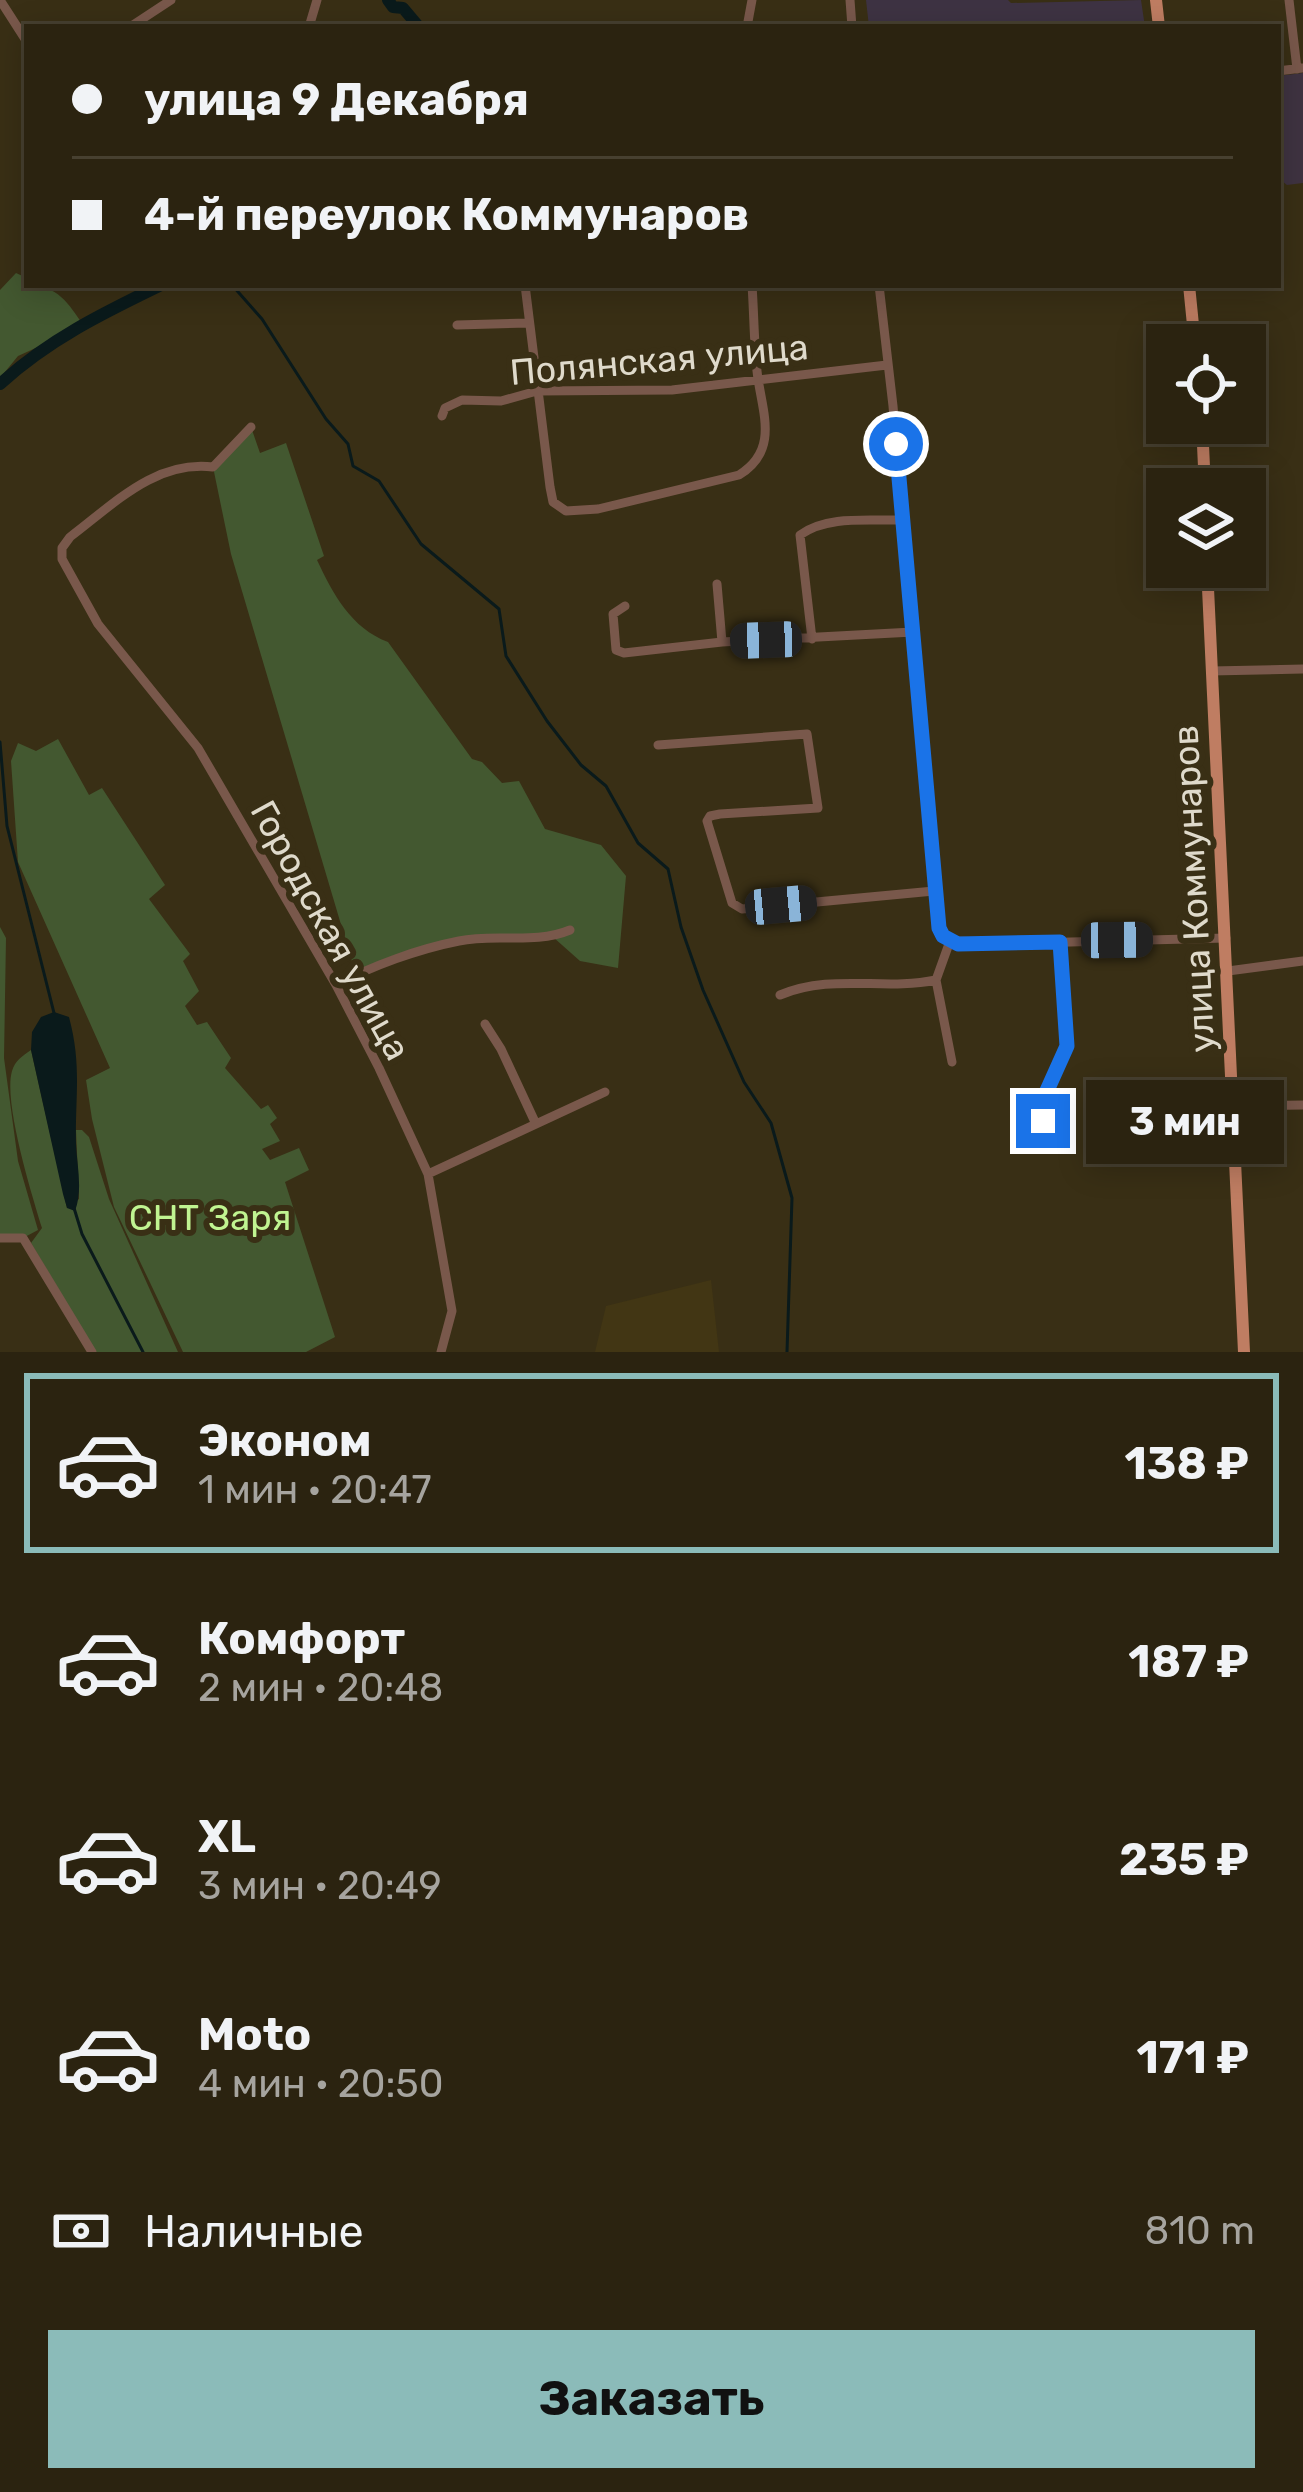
<!DOCTYPE html>
<html lang="ru">
<meta charset="utf-8">
<style>
body{margin:0;font-family:Rubik,sans-serif;background:#372f1e;color:#f1f3f6;height:100vh;display:flex;flex-direction:column;font-size:45px;white-space:nowrap}
*{box-sizing:border-box;margin:0}
p{font-size:39px;color:#a6a49f}
.icon{flex:none;width:66px;height:66px;fill:none;stroke:currentColor;stroke-width:2;stroke-linecap:round;stroke-linejoin:round}
.map{position:relative;height:1352px;overflow:hidden}
.sheet{display:flex;flex-direction:column;background:#2b2310;flex:1}
.sheet>*{flex:none}
.top-card{position:absolute;left:24px;top:24px;width:1257px;height:264px;border-radius:0px;box-shadow:0 6px 30px #0003,0 0 0 3px #474030;display:grid;align-content:center;height:264px;padding:0 48px;background:#2b2310}
.buttons{position:absolute;left:1146px;top:324px;display:grid;gap:24px}
.buttons a{display:grid;place-items:center;width:120px;height:120px;border-radius:0px;background:#2b2310;box-shadow:0 6px 30px #0003,0 0 0 3px #474030;font-size:60px}
.end{position:absolute;width:54px;height:54px;margin:-27px;border:15px solid #1a73e8;background:#fff;box-shadow:0 0 0 6px #fff}
.from{border-radius:50%}
.bubble{position:absolute;height:84px;border-radius:0px;background:#2b2310;box-shadow:0 6px 30px #0003,0 0 0 3px #474030;font-size:39px;font-weight:700;line-height:84px;text-align:center}
.car{position:absolute;width:36px;height:72px;margin:-36px -18px;border-radius:15px;box-shadow:0 0 9px 3px #0007;background:linear-gradient(#222 24%,#8ab4d8 0 40%,#222 0 76%,#8ab4d8 0 86%,#222 0)}
.top-card b{display:flex;align-items:center;gap:42px;height:114px;font-size:45px}
.top-card b+b{border-top:3px solid #474030}
.top-card i{width:30px;height:30px;background:#f1f3f6}
ul{padding:21px 0 0;list-style:none}
li{display:flex;align-items:center;gap:36px;height:180px;margin:0 24px 18px;padding:0 24px;border:6px solid transparent;border-radius:0px}
li div{flex:1}
li b{display:block;font-size:45px}
li em{font-style:normal;font-weight:700}
li.on{border-color:#8bbbb9}
li>.icon{width:108px;height:108px;stroke-width:1.5}
.pay{display:flex;align-items:center;gap:30px;height:132px;padding:0 48px;font-size:45px}
.pay p{margin-inline-start:auto}
.cta{display:flex;gap:24px;margin-top:auto;padding:24px 48px}
.cta a{flex:1;height:138px;border-radius:0px;background:#8bbbb9;color:#111;font-size:48px;font-weight:700;line-height:138px;text-align:center}
.map>svg:first-child{display:block}
.built{fill:#423614}
.industrial{fill:#3f3341}
.medical{fill:#3e3343}
.green{fill:#435830}
.water{fill:#0a1a1b}
.lines{fill:none;stroke-linecap:round;stroke-linejoin:round}
.stream{stroke:#0a1a1b;stroke-width:3}
.river{stroke:#0a1a1b;stroke-width:12}
.minor{stroke:#79584b;stroke-width:9}
.major{stroke:#bf7d62;stroke-width:12}
.route{stroke:#1a73e8;stroke-width:15}
.labels{text-anchor:middle;stroke-width:12;stroke-linejoin:round;paint-order:stroke}
.street-label{font-size:36px;fill:#dfdacb;stroke:#392f15}
.park-label{font-size:36px;fill:#c0f491;stroke:#392f15}
</style>
<div class="map">
<svg width="1303" height="1352" viewBox="0 0 1303 1352">
<rect width="100%" height="100%" fill="#392f15"/>
<!-- built -->
<path class="built" d="M711,1280L719,1352H595L606,1306Z"/>
<!-- industrial -->
<path class="industrial" d="M1303,73V183L1287,185L1278,178V76Z"/>
<!-- medical -->
<path class="medical" d="M866,0H1008L1011,3L1141,0L1145,27H869Z"/>
<!-- green -->
<path class="green" d="M16,273L27,278V285C58,285 68,303 84,326L18,356L0,378V290Z
M251,427L260,453L286,443L324,556L317,560C333,594 351,628 388,642L472,759L482,762L502,783L519,781L545,829L601,845L626,876L618,968L580,961L553,937L459,941L356,975L231,554L213,467Z
M58,739L89,795L102,788L165,885L149,899L190,954L183,961L199,991L185,1006L197,1025L207,1022L231,1058L225,1068L261,1109L268,1105L277,1118L270,1124L280,1141L262,1149L270,1160L299,1148L309,1170L285,1182L335,1337L306,1352H183L114,1207L92,1119L86,1080L110,1068L18,862L11,761L18,743L36,751Z
M0,927L6,938L4,1058L18,1161L38,1230L23,1238H0Z
M31,1050L67,1208L79,1199L76,1130H82L89,1137L109,1199L178,1352H96L31,1243L42,1228C32,1195 3,1102 12,1071C15,1061 22,1056 31,1050Z"/>
<!-- water -->
<path class="water" d="M54,1012L69,1017C82,1066 75,1096 76,1144C77,1166 83,1190 75,1211L67,1208L63,1194L31,1050L32,1032L41,1017Z"/>
<g class="lines">
<!-- stream -->
<path class="stream" d="M232,285L262,319L326,419L348,444L353,466L379,481L421,544L499,609L506,656L547,721L581,765L606,786L638,843L668,869L681,927L703,990L744,1082L771,1123L792,1198L787,1352
M0,742L7,826L54,1013
M74,1208L82,1234L143,1352"/>
<!-- river -->
<path class="river" d="M388,0L393,7L403,8L419,27
M0,384C48,340 103,313 161,285"/>
<!-- minor -->
<path class="minor" d="M0,0L27,42
M850,0L852,27
M1289,0L1297,69
M130,27L171,0
M309,27L317,0
M747,27L752,0
M1278,71L1302,68
M525,285L550,487L553,502L566,511L598,509L739,475C781,449 761,410 757,371C754,343 754,314 752,285
M879,285L893,406L934,891L939,929L950,941
M457,325L528,323
M442,416L445,408L462,400L501,401L537,391L672,390L887,365
M251,427L213,467C155,460 114,504 70,537L62,548V559L98,624L198,748L336,985L379,1068L428,1174L452,1311L441,1352
M717,584L722,642
M625,606L613,614L616,650L624,653L722,642L913,632
M812,639L800,535C827,515 869,521 902,520
M1211,671L1303,669
M658,745L807,734L818,808L720,814L710,816L707,821L732,903L742,909L934,891
M950,941L1032,943L1226,938
M950,941L936,980L952,1062
M1228,971L1303,961
M336,985C372,966 418,949 459,941C496,933 534,945 570,930
M780,995C832,973 883,991 936,980
M485,1024L501,1049L535,1122
M1233,1106L1303,1105
M1043,1121L1045,1095L1068,1045L1060,942
M428,1174L605,1092
M0,1238H23L92,1352"/>
<!-- major -->
<path class="major" d="M1156,0L1159,27
M1189,285L1195,345
M1202,423L1205,489
M1207,567L1244,1352"/>
</g>
<g class="lines">
<!-- route -->
<path class="route" d="M896,444L939,928L943,936L958,944L1060,942L1067,1046L1045,1095L1043,1121"/>
</g>
<g class="labels">
<!-- street labels -->
<g class="street-label">
<text transform="translate(659 359) rotate(-5)" y="13">Полянская улица</text>
<text transform="translate(1193 889) rotate(-93)" y="13">улица Коммунаров</text>
<text transform="translate(331 930) rotate(61)" y="13">Городская улица</text>
</g>
<!-- park labels -->
<g class="park-label">
<text x="210" y="1230">СНТ Заря</text>
</g>
</g>
</svg>
<div class="buttons">
<a><svg class="icon" aria-label="locate" viewBox="0 0 24 24"><circle cx="12" cy="12" r="6"/><path d="M12 2v4M12 18v4M2 12h4M18 12h4"/></svg></a>
<a><svg class="icon" aria-label="layers" viewBox="0 0 24 24"><path d="M12 4l9 5-9 5-9-5zM3 14l9 5 9-5"/></svg></a>
</div>
<i class="end from" style="left:896px;top:444px"></i>
<i class="end" style="left:1043px;top:1121px"></i>
<div class="bubble" style="left:1086px;top:1080px;width:198px">3 мин</div>
<i class="car" style="left:766px;top:640px;rotate:268deg"></i>
<i class="car" style="left:781px;top:905px;rotate:85deg"></i>
<i class="car" style="left:1117px;top:940px;rotate:89deg"></i>
<div class="top-card">
<b><i class="from"></i>улица 9 Декабря</b>
<b><i></i>4-й переулок Коммунаров</b>
</div>
</div>
<section class="sheet">
<ul>
<li class="on"><svg class="icon" aria-label="car" viewBox="0 0 24 24"><path d="M5 17H2v-5l4-1 3-4h7l3 4 3 1v5h-3M9 17h6M6 11h13"/><circle cx="7" cy="17" r="2"/><circle cx="17" cy="17" r="2"/></svg><div><b>Эконом</b><p>1 мин · 20:47</p></div><em>138 ₽</em></li>
<li><svg class="icon" aria-label="car" viewBox="0 0 24 24"><path d="M5 17H2v-5l4-1 3-4h7l3 4 3 1v5h-3M9 17h6M6 11h13"/><circle cx="7" cy="17" r="2"/><circle cx="17" cy="17" r="2"/></svg><div><b>Комфорт</b><p>2 мин · 20:48</p></div><em>187 ₽</em></li>
<li><svg class="icon" aria-label="car" viewBox="0 0 24 24"><path d="M5 17H2v-5l4-1 3-4h7l3 4 3 1v5h-3M9 17h6M6 11h13"/><circle cx="7" cy="17" r="2"/><circle cx="17" cy="17" r="2"/></svg><div><b>XL</b><p>3 мин · 20:49</p></div><em>235 ₽</em></li>
<li><svg class="icon" aria-label="car" viewBox="0 0 24 24"><path d="M5 17H2v-5l4-1 3-4h7l3 4 3 1v5h-3M9 17h6M6 11h13"/><circle cx="7" cy="17" r="2"/><circle cx="17" cy="17" r="2"/></svg><div><b>Moto</b><p>4 мин · 20:50</p></div><em>171 ₽</em></li>
</ul>
<div class="pay"><svg class="icon" aria-label="cash" viewBox="0 0 24 24"><path d="M3 7h18v10H3z"/><circle cx="12" cy="12" r="2"/></svg>Наличные<p>810 m</p></div>
<div class="cta"><a>Заказать</a></div>
</section>
